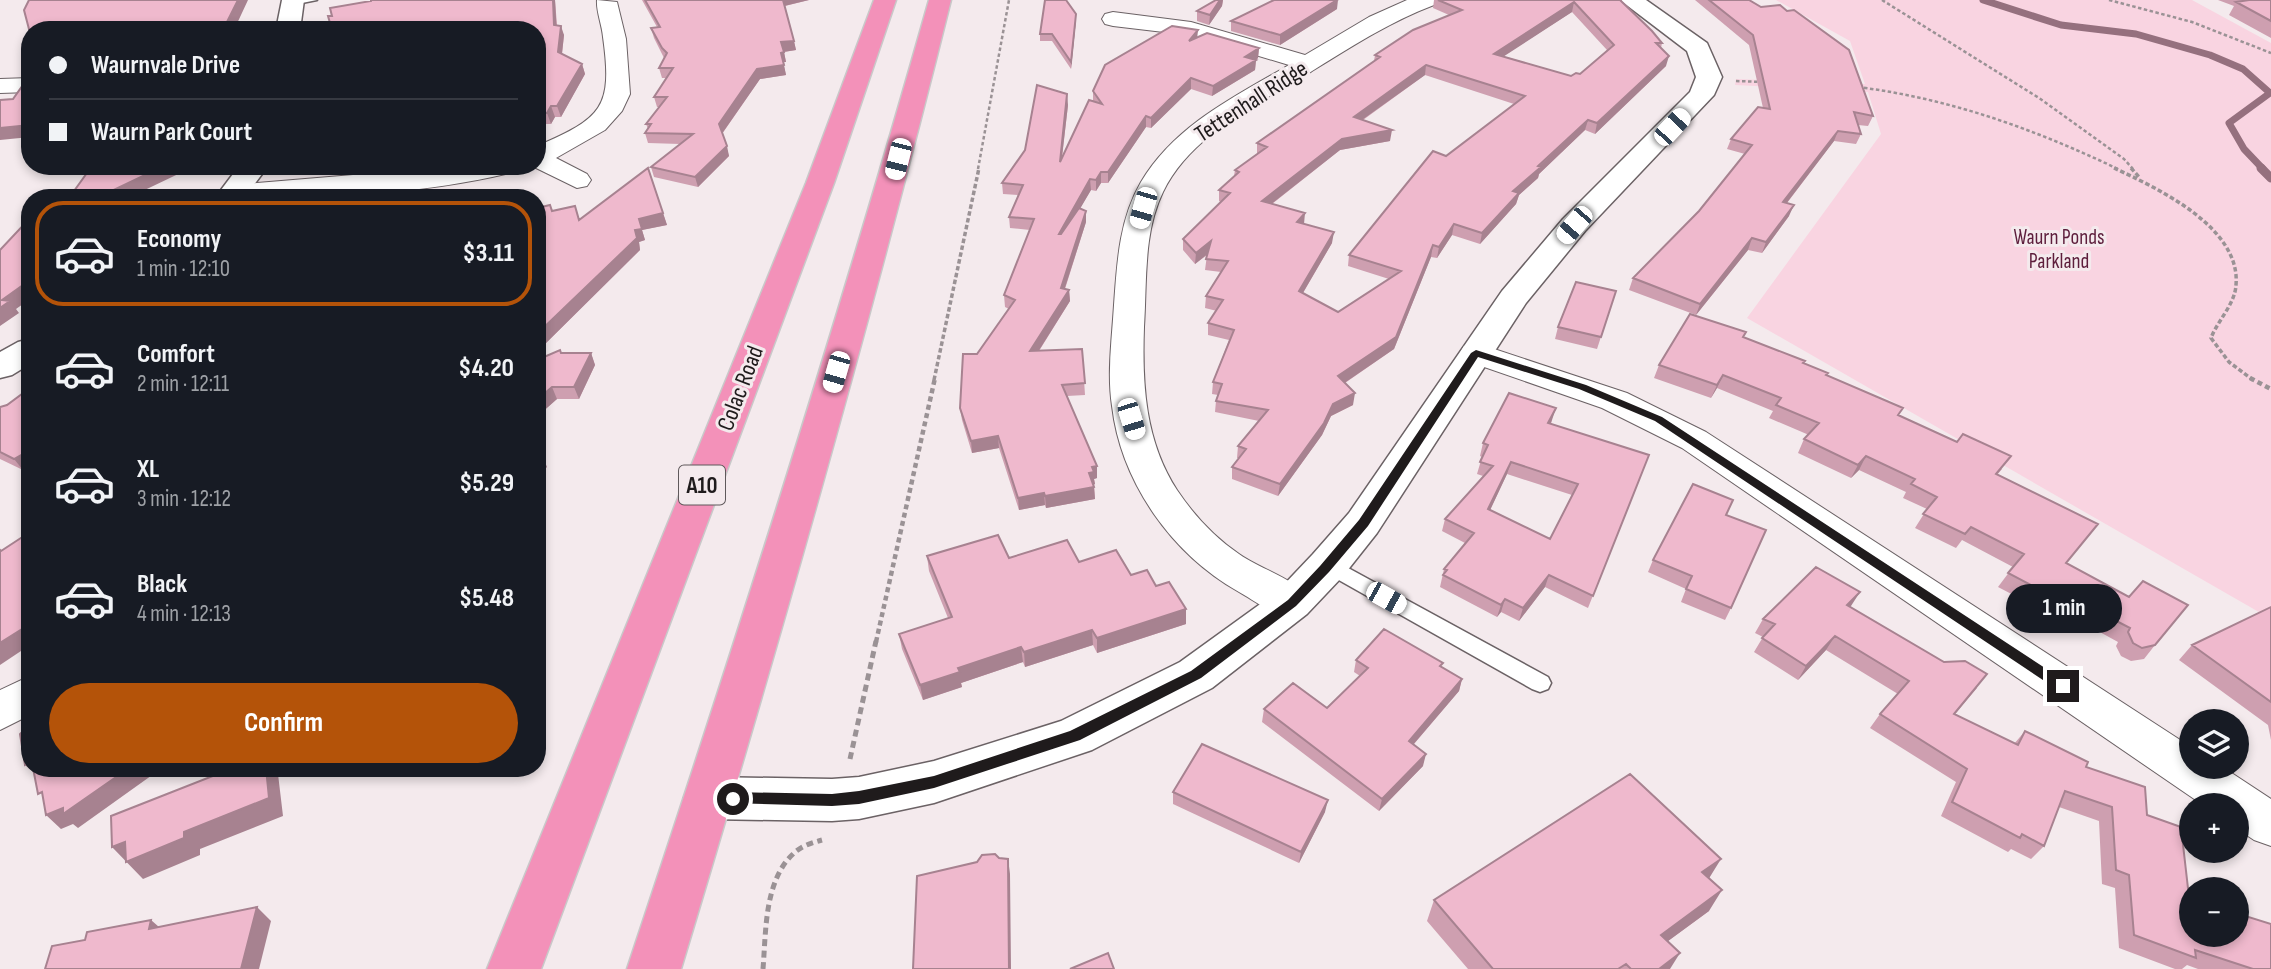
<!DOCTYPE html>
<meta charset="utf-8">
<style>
body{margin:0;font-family:"Sofia Sans Condensed",sans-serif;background:#20242c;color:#f1f3f6;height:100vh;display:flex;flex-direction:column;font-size:26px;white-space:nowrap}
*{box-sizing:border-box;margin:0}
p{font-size:23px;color:#9ea1a6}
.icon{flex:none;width:38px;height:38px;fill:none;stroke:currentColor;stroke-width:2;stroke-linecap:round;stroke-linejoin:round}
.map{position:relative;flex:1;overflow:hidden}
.side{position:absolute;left:21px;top:189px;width:525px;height:588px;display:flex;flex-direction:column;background:#171b24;border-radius:28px;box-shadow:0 4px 10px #0003}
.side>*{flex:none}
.guide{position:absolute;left:21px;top:21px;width:525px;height:154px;border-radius:28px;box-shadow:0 4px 10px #0003;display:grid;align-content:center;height:154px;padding:0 28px;background:#171b24}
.controls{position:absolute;left:2179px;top:709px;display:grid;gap:14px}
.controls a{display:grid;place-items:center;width:70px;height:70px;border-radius:50%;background:#171b24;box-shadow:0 4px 10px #0003;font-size:35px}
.end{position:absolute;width:32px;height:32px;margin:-16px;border:9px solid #1f1b1c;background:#fff;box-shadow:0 0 0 4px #fff}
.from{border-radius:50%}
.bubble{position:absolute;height:49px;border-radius:24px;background:#171b24;box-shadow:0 4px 10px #0003;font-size:23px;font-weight:700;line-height:49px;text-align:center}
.car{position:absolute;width:21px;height:42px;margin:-21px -10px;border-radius:9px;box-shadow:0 0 5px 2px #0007;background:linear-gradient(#fff 24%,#345 0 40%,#fff 0 76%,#345 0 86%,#fff 0)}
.guide b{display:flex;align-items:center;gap:24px;height:66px;font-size:26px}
.guide b+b{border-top:2px solid #363941}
.guide i{width:18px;height:18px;background:#f1f3f6}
ul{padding:12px 0 0;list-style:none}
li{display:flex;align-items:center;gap:21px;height:105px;margin:0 14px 10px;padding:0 14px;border:4px solid transparent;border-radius:28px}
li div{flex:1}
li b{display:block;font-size:26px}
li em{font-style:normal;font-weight:700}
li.on{border-color:#b45309}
li>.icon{width:63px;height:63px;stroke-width:1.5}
.action{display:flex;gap:14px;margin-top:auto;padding:14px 28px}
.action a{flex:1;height:80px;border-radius:42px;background:#b45309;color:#fff;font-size:28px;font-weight:700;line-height:80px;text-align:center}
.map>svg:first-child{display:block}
.green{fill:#f9d4e1}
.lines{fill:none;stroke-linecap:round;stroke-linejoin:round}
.stream-far1{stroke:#95707e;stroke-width:7}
.stream{stroke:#95707e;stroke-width:9}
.lane-casing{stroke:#6b6265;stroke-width:3}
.street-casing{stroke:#6b6265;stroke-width:2}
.secondary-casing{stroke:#6b6265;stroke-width:3}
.highway-casing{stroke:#c9c8c9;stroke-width:3}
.path-far3{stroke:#9a9295;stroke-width:2.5;stroke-dasharray:3.5 2.5;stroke-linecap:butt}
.path-far2{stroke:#9a9295;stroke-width:3.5;stroke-dasharray:4.5 2.5;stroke-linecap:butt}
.path-far1{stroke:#9a9295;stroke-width:4.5;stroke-dasharray:5 3.5;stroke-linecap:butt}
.path{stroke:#9a9295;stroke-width:5;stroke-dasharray:7 4.5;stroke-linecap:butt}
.lane{fill:#fff;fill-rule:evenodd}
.street{fill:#fff;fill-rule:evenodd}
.secondary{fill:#fff;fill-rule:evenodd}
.highway{fill:#f391b9;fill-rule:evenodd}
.wall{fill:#ce9fb0;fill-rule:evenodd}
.shaded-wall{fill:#a78290}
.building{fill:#efb9cd;stroke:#a78290;stroke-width:2;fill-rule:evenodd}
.route{fill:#1f1b1c}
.labels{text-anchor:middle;stroke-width:6;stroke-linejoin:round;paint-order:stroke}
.far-park-label{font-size:21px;fill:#5d1e3c;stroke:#f4eaed}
.shield{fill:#f4eaed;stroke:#5f595b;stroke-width:2}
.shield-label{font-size:23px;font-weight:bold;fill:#1f1b1c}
.street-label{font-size:24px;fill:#1f1b1c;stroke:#f4eaed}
</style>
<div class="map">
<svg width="2271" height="969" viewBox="0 0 2271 969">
<rect width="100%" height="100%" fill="#f4eaed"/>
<!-- green -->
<path class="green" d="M1776,0H2192L2271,43V619L1747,318L1881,134L1868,92L1735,85L1736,79L1865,84L1850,41Z"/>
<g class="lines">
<!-- stream-far1 -->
<path class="stream-far1" d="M1983,0L2061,25L2136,34L2210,55L2243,69L2270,93L2229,123L2244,149L2263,169"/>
<!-- stream -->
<path class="stream" d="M2261,168L2271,178"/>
<defs>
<path id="lane" d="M288,0H317L292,5L288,4Z
M1328,557L1548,677L1551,683L1548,689L1540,692L1532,689L1321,570L1318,565L1321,560Z"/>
<path id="street" d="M597,0L617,2L626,39L630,94L622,111L605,130L556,158L587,174L591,180L587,186L577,188L532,166H537V146C602,118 613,108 603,37C602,25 596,11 597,0Z
M1407,0H1437L1434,5C1389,22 1349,48 1309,73C1257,105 1191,134 1163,192C1143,233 1147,282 1144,327C1142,384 1145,441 1177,490C1193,514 1214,537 1239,554C1261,570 1299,579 1312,603L1306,614C1280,622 1262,605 1239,592C1172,554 1121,483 1112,406C1107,373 1112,339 1114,305C1117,263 1119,220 1141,182C1174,126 1235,96 1289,65L1189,35L1113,26L1105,24L1102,19L1105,14L1113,12L1191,22L1305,55L1369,17Z
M30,78V92L0,93V79Z
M461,166H518L514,172C421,195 320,198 224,198L220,193L224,187L234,185Z
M1476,343L1627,393L1706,432L2191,747V766H2221L2271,799V846L2254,840L2236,828V805H2203L1682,448L1602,408L1464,360L1460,353L1464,346Z
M30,676V715L0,730V690Z"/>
<path id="secondary" d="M282,0H304L300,30H276Z
M1620,0H1646L1707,43L1722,77L1714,95L1585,231L1526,303L1377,533L1343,576L1307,614L1212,688L1092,750L934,803L859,819L832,821L708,819L691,813L684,798L691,783L708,777L832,779L859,777L934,761L1061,721L1180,662L1277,592L1313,554L1349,513L1502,291L1563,219L1690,92L1696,77L1687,51Z
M239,166H268L244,198H215Z
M30,339V364L12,375L0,378V352L18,342Z"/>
<path id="highway" d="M874,0H896L834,183L541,969H487L806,183Z
M929,0H951C870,326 778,648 681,969H627C734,648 837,326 929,0Z"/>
</defs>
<!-- lane casing -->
<use href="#lane" class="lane-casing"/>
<!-- street casing -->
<use href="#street" class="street-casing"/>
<!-- secondary casing -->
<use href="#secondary" class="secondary-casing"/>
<!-- highway casing -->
<use href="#highway" class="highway-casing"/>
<!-- path-far3 -->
<path class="path-far3" d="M1882,0L2039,98L2124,159L2133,169
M2109,0L2192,22L2271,53
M1736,81L1762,82
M1858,87C1951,99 2034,129 2118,169
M978,169L1009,0"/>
<!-- path-far2 -->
<path class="path-far2" d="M2114,168C2157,188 2241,227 2236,285C2235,304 2218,320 2211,338L2229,362L2253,380
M2131,168L2140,178
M934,380L979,168"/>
<!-- path-far1 -->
<path class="path-far1" d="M2250,378L2271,389
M876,642L935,378"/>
<!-- path -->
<path class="path" d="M850,759L876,641
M763,969C766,933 764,881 793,854C801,846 811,843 822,840"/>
<!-- lane -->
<use href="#lane" class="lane"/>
<!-- street -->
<use href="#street" class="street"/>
<!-- secondary -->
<use href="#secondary" class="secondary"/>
<!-- highway -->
<use href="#highway" class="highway"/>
</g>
<!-- wall -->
<path class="wall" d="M370,0H555L557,25L564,35L562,54L582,64L585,74L561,117H555L551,124H537V30L370,1Z
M642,0H809L785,6L796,50L784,52L786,62H783L786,75L760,79L722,134L729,156L698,187L654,177L651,167L680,144L648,143L645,133L648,129L646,124L659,107H657L654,97L666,78H662L659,68L664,58L654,38L651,28L657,27Z
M1216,0H1223L1222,6L1209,25L1197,21V11Z
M1434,0H1622V2L1662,43L1661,48L1666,66L1595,134L1585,130L1539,174L1538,178L1519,195L1516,204L1480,244L1452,235L1437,258L1431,257L1394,349L1345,383L1353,405L1331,416L1322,435L1278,496L1232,479V467L1239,458H1237L1238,446L1259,421L1215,412L1216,401L1218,395L1212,394L1213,382L1229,340L1208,335V323L1217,311L1205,308L1206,296L1221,272L1205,270L1207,255L1195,264L1183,250V239L1221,202L1219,201V190L1234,176L1235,170L1257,154V143L1374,61L1375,55L1449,15L1433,8ZM1572,12L1607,50L1580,74L1571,76L1503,56ZM1425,75L1514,104L1446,156L1349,255L1348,266L1389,279L1338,312L1303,293L1332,243L1272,204L1340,150L1390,141L1363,120Z
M1695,0H1749L1873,116L1868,126L1858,125L1861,134L1856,144L1834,141L1787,203L1789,216L1762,253L1748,250L1696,315L1629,290L1633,278L1699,211L1745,154L1727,149L1731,139L1763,108L1749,45Z
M2218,0H2271V38L2229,15L2234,6Z
M1337,9L1280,45L1231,31V21Z
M1076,20L1071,69L1052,41H1040V34Z
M1198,37L1259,48L1258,58L1256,60L1255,70L1212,96L1191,89L1151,128L1146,127L1108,183H1101L1096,191L1091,190L1080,208L1086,211V222L1065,289L1069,290L1070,301L1039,351L1082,349L1085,395L1067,396L1097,466V478L1094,479L1095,484L1094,485L1095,499L1046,508L1045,505L1019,510L999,448L972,453L962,420L960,408L977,354L1009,309L1005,307L1004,295L1030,230L1010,228L1009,217L1018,195L1003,194L1002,183L1068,105L1062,158L1093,102V91Z
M537,208L552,211L580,220L663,213L667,225L642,230L645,240L639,242L640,250L543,346L537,345Z
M1616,291L1597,349L1555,339L1558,327Z
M1744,337L1804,363L1827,375L1899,415L2002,469L1997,475L2098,524L2066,563L2155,645L2144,659L2131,661L2121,656L2116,646L2118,642L2047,603L2042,610L1998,587L2013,567L1962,540L1956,548L1915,528L1927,509L1903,498L1906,492L1859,470L1851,478L1798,453L1804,439L1809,435L1769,418L1773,411L1717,388L1711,398L1654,378L1659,365Z
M561,353H591L595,365L579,399H557L540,414L537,419V360Z
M7,405L23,470L0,459V407Z
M1552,420L1551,424L1649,455L1588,608L1545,587L1519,621L1501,612L1497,617L1440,587L1444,569L1465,543L1442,531L1445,519L1483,476L1477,474L1482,457L1480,456L1483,443ZM1507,474L1572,495L1550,539L1490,510Z
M1726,515L1731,608L1725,620L1681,602L1686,589L1648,572L1653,560Z
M927,556L1009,558L1079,562L1131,575L1156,586L1186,609V624L1097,653L1093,645L1025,667L1023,662L961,683L962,687L923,700L902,649L899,634L948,618L929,571Z
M1850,607L1977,688L1955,714L2014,744L2025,731L2086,767L2147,815L2189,897L2271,969H2198L2187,965L2182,969H2175L2119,948L2115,888L2102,884L2099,821L2059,807L2044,846L2031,859L2011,849L2008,852L1941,816L1956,782L1870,728L1880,714L1898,694L1826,650L1798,680L1754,652L1763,637L1755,633L1763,619Z
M2271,607V740L2268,725L2179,660L2192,645Z
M1356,660L1442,667L1462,679L1459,691L1414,744L1423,766L1379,811L1262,722L1264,709L1327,708L1360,676L1354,672Z
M1173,792L1325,812L1299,863L1173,804Z
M1709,878V911L1668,941L1670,969H1468L1427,921L1434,900Z"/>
<!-- shaded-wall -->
<path class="shaded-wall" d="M238,0H248L234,30H223Z
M553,0H555L557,35L554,25Z
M783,0H809L784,6Z
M1220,0H1223L1222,6L1209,25L1210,15Z
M1338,0L1337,9L1280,45V35Z
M1574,2L1572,12L1492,64L1494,54Z
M1076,14V20L1071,69V62Z
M561,26L564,35L561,62L558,52Z
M1198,30L1197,40L1189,41Z
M794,41L796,50L783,52L781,42Z
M1259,48L1258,58L1256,60L1255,70L1212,96L1213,86L1245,57Z
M784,52L786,62H783L781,53Z
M1669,56L1666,66L1595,134L1597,123Z
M582,64L585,74L561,117L557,106Z
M784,65L786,75L760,79L721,135L719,124L757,69Z
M1426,65L1425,75L1352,127L1354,117Z
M1191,78V89L1151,128V118Z
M1067,94L1068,105L1060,173V162Z
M551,106L555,117L551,124L547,113Z
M1146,116V127L1108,183V172Z
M1588,120L1585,130L1539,174L1538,178L1519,195L1516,204L1480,244L1482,233L1513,191Z
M30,125V137L0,140V128Z
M1392,130L1390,141L1340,150L1261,212L1262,201L1342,139Z
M1838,131L1834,141L1779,213L1783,202Z
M727,146L729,156L698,187L695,177Z
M164,166H195L128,198H97Z
M1101,172V183L1096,191V180Z
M1090,179L1091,190L1059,245V234Z
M1794,205L1789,216L1762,253L1766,242Z
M1086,211V222L1061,300V288Z
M663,213L667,225L642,230L645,240L639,242L640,250L543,346L538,334L635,230L639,219Z
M1305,213L1304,224L1297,222Z
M1454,224L1452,235L1437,258L1439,247Z
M1334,232L1332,243L1297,303L1299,291Z
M1752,238L1748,250L1696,315L1700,304Z
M1211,241L1210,252L1195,264L1196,253Z
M1433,245L1431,257L1394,349L1337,388L1338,376Z
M30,280V299L16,309L19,313L0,326V308L2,300Z
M1069,290L1070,301L1031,363L1030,351Z
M591,353L595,365L579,399L574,387Z
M1723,375L1717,388L1711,398L1717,385Z
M552,387L557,399L540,414L537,419V400Z
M1355,393L1353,405L1331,416L1322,435L1278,496L1280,484L1333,404Z
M1556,408L1552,420L1545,435L1548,423Z
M998,436L999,448L972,453L971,441Z
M30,450V467L23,470L14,459Z
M542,455L547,467L537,477V460Z
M1866,456L1859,470L1851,478L1858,465Z
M1511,462L1507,474L1485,521L1488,509Z
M1097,466V478L1094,479L1095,484L1090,485L1089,473L1092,467Z
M1094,487L1095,499L1046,508L1045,496Z
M1044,493L1045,505L1019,510L1018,498Z
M1549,575L1545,587L1519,621L1523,608Z
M1860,592L1851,606L1838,620L1847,605Z
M1505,599L1501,612L1497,617L1501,605Z
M1186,609V624L1097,653V638Z
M30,624V645L0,665V643Z
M1092,630L1093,645L1025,667L1024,652Z
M1835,636L1826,650L1798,680L1806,666Z
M1021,647L1023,662L961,683L962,687L923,700L920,685L958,668Z
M1462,679L1459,691L1406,753L1409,741Z
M1426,754L1423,766L1379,811L1382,799Z
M30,762V768H39L40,778L25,765Z
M129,768H162L78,828L73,824L61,829L46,815Z
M266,768H274L278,774L283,816L200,849V855L143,879L112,847L125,842L184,832Z
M1328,800L1325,812L1299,863L1301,852Z
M1008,859L1010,874L1011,969H1009Z
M1721,859L1708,880L1702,872Z
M1722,890L1709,911L1649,955L1661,935Z
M257,907L271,921L259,969H241Z
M151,920L167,934L149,929Z
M1680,953L1670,969H1659Z"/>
<!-- building -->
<path class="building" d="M29,0H238L223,30H30V33L24,10Z
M371,0H553L554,25L561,26L558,52L582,64L557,106H551L547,113H537V30H332L328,16H332L330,8L371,1Z
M645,0H783L794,41L781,42L784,52L781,53L784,65L757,69L719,124L727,146L695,177L651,167L693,134L645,133L651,124H646L667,97H654L673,68H659L667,53L662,48L651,28L660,27Z
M1045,0H1066L1076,14L1071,62L1052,34H1040Z
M1216,0H1220L1210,15L1197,11Z
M1274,0H1337L1280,35L1231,21Z
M1438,0H1620L1652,31L1662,43H1656L1669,56L1597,123L1588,120L1538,166L1541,167L1513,191L1519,193L1482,233L1454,224L1439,247L1433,245L1396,337L1338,376L1355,393L1333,404L1324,423L1280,484L1232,467L1246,449L1238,446L1268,410L1216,401L1222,384L1213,382L1234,330L1208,323L1223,300L1206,296L1228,261L1206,259L1211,241L1196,253L1183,239L1230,193L1219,190L1239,172L1235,170L1267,147L1257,143L1380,57L1375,55L1413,30L1462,10ZM1574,2L1614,45L1580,74L1576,73L1571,76L1494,54ZM1426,65L1525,96L1446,156L1433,151L1349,255L1401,271L1338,312L1299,291L1334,232L1297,222L1305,213L1262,201L1342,139L1392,130L1354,117Z
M1709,0H1749L1761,7L1780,5L1787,11L1794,10L1849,50L1873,116L1854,112L1861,134L1838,131L1783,202L1794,205L1766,242L1752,238L1700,304L1633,278L1699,211L1752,145L1731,139L1758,107L1770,109L1753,35Z
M2249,0H2271V21L2236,2Z
M1172,26L1198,30L1189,41L1207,33L1259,48L1245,57L1256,60L1213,86L1191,78L1151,118L1146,116L1108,172H1101L1096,180L1090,179L1059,234H1061L1079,208L1086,211L1061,288L1069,290L1030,351L1082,349L1085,383L1062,385L1097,466L1092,467L1094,472L1089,473L1094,487L1045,496L1044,493L1018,498L998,436L971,441L960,408L963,354H977L1015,300L1004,295L1034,219L1009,217L1023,185L1002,183L1025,150L1037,85L1067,94L1060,162L1089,100L1102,104L1093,91L1105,65Z
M30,75V125L0,128V100L13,99Z
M92,166H164L97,198H69Z
M648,168L663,213L639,219L642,229L635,230L637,238L537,334V208L550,205L552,211L575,206L579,220Z
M486,194L492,198H462L464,195Z
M30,218V280L2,300L10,301L0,308V250Z
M1576,282L1616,291L1601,337L1558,327Z
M1690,314L1746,332L1743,337L1805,361L1803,363L1828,373L1826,375L1903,408L1898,415L1957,442L1963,434L2011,456L1996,474L2098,524L2066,563L2129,597L2143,581L2188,605L2155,645L2142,648L2133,643L2128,632L2130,628L2057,590L2052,596L2008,573L2024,554L1971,527L1965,534L1923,514L1937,497L1911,484L1915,479L1866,456L1858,465L1804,439L1819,423L1776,405L1781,398L1723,375L1717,385L1659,365Z
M560,350L561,353H591L574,387H552L537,400V360Z
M30,388V450L14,459L0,452V407L7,405Z
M1509,393L1556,408L1548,423L1649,455L1593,596L1549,575L1523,608L1505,599L1501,605L1443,575L1447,570L1444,569L1474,533L1445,519L1493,466L1480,462L1488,445L1483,443ZM1511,462L1578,484L1550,539L1488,509Z
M1693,484L1733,500L1726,515L1766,530L1731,608L1686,589L1692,576L1653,560Z
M30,532V624L0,643V550L1,551Z
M998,535L1009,558L1067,540L1079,562L1116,550L1131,575L1147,570L1156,586L1169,582L1186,609L1097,638L1092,630L1024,652L1021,647L958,668L960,672L920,685L899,634L952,617L927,556Z
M1816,567L1860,592L1847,605L1944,662L1965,661L1987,674L1954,714L2018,745L2025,731L2088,762L2086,767L2145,787L2147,815L2181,827L2189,897L2191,898V934H2236V913L2271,924V969H2253L2195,950L2196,958L2134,935L2129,875L2116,870L2112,807L2065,791L2044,846L2022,834L2020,838L1952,802L1967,769L1880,714L1909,681L1835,636L1806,666L1762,638L1775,624L1763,619Z
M2271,607V702L2192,645Z
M1384,629L1443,663L1440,666L1462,679L1409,741L1426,754L1382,799L1264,709L1293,683L1327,708L1368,668L1356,660Z
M30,725V762L25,765L20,734L27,727Z
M1202,744L1328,800L1301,852L1173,792Z
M33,768H129L63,814V808L46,815L42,792L38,794Z
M233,768H266L269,798L184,832V838L126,862L125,842L112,847L111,816Z
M1630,774L1721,859L1702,872L1722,890L1661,935L1680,953L1659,969H1631L1626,964L1618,969H1493L1434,900Z
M995,854L999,858L1008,859L1009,969H913L917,876L977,862L982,855Z
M257,907L241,969H45L52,946L85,940L87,932L151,920L149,929Z
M1108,953L1114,969H1070Z"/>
<!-- route -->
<path class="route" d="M1476,350L1586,385L1662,417L2068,683V690H2058L1655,421L1579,389L1478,357L1368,526L1329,572L1296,606L1201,678L1080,740L934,788L859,804L832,806L728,803L726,799L733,792L832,794L859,791L934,776L1070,731L1191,671L1288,600L1320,566L1359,520L1471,353Z"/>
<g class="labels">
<!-- far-park labels -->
<g class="far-park-label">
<text x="2059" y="244">Waurn Ponds<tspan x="2059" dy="24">Parkland</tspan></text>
</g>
<!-- shield labels -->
<rect class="shield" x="679" y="465.5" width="46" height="39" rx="5"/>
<g class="shield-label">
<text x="702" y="493">A10</text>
</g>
<!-- street labels -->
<g class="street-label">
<text transform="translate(1251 101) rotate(-33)" y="8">Tettenhall Ridge</text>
<text transform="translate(740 388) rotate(-69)" y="8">Colac Road</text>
</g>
</g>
</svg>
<div class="controls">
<a><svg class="icon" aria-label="layers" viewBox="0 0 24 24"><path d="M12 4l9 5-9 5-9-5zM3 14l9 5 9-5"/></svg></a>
<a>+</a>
<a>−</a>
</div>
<i class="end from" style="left:733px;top:799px"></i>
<i class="end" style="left:2063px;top:686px"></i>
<div class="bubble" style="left:2006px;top:584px;width:116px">1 min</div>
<i class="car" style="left:1672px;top:127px;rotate:43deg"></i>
<i class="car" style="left:898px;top:159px;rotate:194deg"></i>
<i class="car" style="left:1143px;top:208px;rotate:196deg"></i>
<i class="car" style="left:1574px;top:225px;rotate:221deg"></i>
<i class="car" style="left:836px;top:372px;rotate:196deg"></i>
<i class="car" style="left:1131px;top:419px;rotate:163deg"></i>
<i class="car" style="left:1386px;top:598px;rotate:119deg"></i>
<div class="guide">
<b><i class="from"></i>Waurnvale Drive</b>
<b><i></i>Waurn Park Court</b>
</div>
<section class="side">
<ul>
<li class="on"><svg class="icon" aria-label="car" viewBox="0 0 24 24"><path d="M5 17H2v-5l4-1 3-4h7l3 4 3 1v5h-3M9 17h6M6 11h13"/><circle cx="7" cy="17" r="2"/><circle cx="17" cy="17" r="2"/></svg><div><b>Economy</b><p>1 min · 12:10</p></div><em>$3.11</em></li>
<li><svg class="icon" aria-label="car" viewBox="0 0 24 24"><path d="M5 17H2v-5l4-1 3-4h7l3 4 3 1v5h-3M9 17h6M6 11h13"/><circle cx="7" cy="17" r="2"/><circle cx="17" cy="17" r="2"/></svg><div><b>Comfort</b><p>2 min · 12:11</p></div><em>$4.20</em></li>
<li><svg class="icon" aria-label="car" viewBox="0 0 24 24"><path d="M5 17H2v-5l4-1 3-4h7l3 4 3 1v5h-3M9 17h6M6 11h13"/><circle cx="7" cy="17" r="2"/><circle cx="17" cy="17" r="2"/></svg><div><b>XL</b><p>3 min · 12:12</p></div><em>$5.29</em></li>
<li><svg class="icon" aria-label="car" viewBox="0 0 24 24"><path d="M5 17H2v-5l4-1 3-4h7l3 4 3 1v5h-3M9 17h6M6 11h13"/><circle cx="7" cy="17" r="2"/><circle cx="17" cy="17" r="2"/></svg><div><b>Black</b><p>4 min · 12:13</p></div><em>$5.48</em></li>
</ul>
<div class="action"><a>Confirm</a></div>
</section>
</div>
